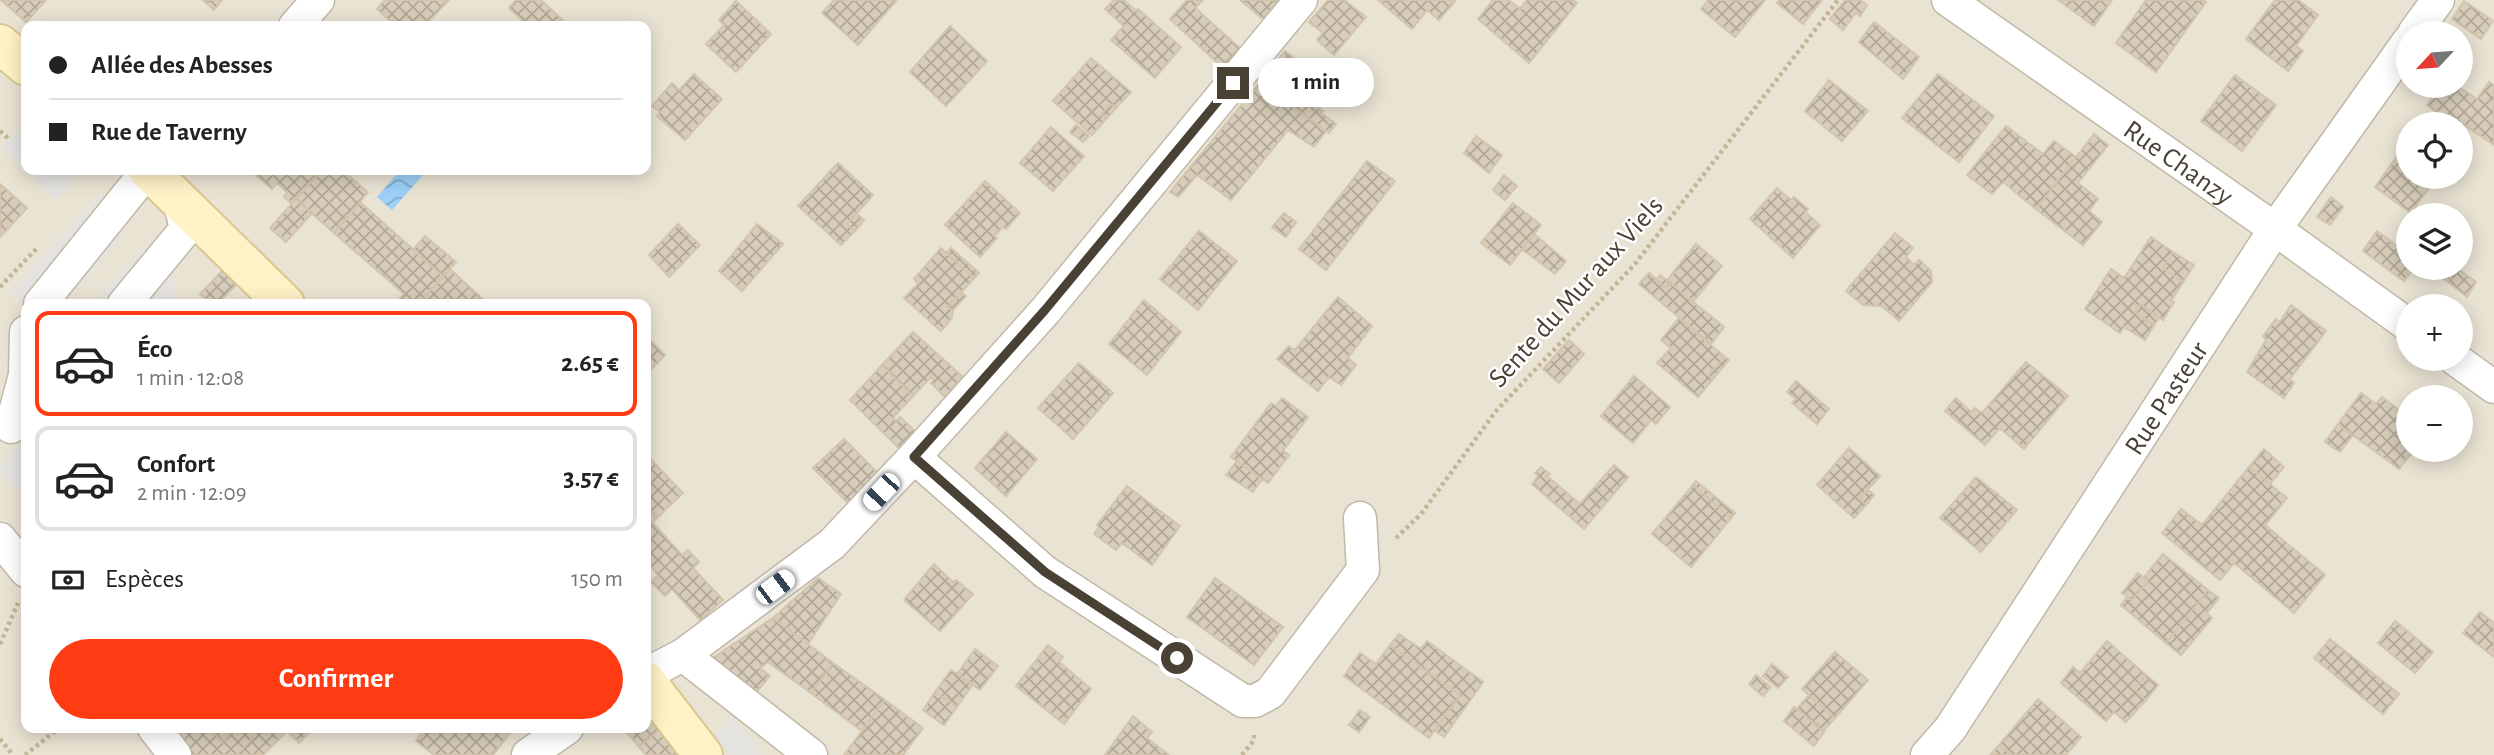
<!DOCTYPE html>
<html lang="fr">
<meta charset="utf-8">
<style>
body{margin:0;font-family:"Alegreya Sans",sans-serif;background:#f2f2f2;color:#222;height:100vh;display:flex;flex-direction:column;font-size:26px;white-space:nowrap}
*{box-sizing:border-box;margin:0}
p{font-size:23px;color:#767676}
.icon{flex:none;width:38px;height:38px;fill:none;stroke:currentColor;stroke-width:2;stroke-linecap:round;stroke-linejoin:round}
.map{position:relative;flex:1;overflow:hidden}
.drawer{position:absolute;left:21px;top:299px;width:630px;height:434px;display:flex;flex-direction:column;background:#fff;border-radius:14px;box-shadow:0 4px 18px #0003}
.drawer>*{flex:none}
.hud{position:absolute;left:21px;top:21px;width:630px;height:154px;border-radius:14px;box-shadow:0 4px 18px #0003;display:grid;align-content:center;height:154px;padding:0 28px;background:#fff}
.needle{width:46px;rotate:244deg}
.controls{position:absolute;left:2396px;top:21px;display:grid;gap:14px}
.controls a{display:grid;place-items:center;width:77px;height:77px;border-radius:50%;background:#fff;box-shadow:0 4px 18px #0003;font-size:35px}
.end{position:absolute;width:32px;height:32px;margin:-16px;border:9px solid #484134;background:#fff;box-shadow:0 0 0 4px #fff}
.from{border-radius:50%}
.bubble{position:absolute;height:49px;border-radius:24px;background:#fff;box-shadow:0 4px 18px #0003;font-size:23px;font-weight:700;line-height:49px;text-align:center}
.car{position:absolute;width:21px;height:42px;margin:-21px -10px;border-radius:9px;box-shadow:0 0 5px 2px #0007;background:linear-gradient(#fff 24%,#345 0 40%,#fff 0 76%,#345 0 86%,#fff 0)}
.hud b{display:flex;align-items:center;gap:24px;height:66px;font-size:26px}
.hud b+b{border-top:2px solid #e0e0e0}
.hud i{width:18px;height:18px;background:#222}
ul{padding:12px 0 0;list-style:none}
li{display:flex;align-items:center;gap:21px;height:105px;margin:0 14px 10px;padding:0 14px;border:4px solid #e0e0e0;border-radius:14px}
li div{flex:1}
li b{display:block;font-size:26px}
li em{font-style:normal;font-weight:700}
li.active{border-color:#ff3b13}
li>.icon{width:63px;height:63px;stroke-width:1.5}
.pay{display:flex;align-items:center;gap:18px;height:77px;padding:0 28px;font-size:26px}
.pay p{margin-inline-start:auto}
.action{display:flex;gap:14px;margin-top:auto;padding:14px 28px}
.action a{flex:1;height:80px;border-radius:42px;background:#ff3b13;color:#fff;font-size:28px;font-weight:700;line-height:80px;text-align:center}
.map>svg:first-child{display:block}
.residential{fill:#e9e3d3;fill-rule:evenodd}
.parking{fill:#e5e3df}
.water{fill:url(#water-waves)}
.building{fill:url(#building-cross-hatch);stroke:#d3c5ad;stroke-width:2}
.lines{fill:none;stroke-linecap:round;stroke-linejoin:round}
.street-casing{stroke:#c1b9a8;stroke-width:35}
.secondary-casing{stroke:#d9c791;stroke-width:42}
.path{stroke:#c4b597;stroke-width:4.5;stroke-dasharray:3.5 3.5;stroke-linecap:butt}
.street{stroke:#fff;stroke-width:32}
.secondary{stroke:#fff2c6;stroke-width:38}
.route{stroke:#484134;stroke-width:9}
.labels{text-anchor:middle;stroke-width:5;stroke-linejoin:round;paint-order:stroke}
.street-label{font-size:28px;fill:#484134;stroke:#fff}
</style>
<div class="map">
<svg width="2494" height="755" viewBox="0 0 2494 755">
<defs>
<pattern id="water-waves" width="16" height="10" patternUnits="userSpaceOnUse" patternTransform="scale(1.75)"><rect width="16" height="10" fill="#9cd0f8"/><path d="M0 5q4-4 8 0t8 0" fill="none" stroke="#81aaca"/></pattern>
<pattern id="building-cross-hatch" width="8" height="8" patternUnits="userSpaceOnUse" patternTransform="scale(1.75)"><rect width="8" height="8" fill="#d8cdba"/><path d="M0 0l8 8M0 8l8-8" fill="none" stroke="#b1a898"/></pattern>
</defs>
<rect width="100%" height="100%" fill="#f5f1e6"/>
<!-- residential -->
<path class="residential" d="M0,0H2494V755H0ZM26,26H646V170H26ZM2408,33H2460V86H2408ZM2408,124H2460V177H2408ZM2408,215H2460V268H2408ZM26,304H646V728H26ZM2408,306H2460V359H2408ZM2408,397H2460V450H2408Z"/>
<!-- parking -->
<path class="parking" d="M19,129L26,137V170H84L56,200L1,148Z
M101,192L111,200L20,302L11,293Z
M115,225L125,234L71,297L61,287Z
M143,246L153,255L110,304H93Z
M173,263L174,299L169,304H138Z
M26,435V480L18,489L0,474V465Z
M732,716L763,755H728L714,736Z"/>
<!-- water -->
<path class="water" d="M400,170H417L423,175L392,210L377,197Z"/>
<!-- building -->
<path class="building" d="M1,0H46L26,22Z
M203,0H222L214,10Z
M385,0H449L424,26H396L377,9Z
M516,0H541L569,26H518L523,21L509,8Z
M834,0H896V1L858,45L822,13Z
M1114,0H1124L1136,11L1138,9L1181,47L1155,78L1111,40L1124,26L1105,9Z
M1187,0H1203L1195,8L1240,48L1223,68L1170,19Z
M1240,0H1278L1263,19Z
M1328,0H1344L1366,17L1334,55L1317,40L1323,33L1309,22Z
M1378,0H1456L1439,20L1427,10L1412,29Z
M1493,0H1509L1520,9L1527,0H1573L1577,3L1529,63L1478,19Z
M1708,0H1765L1735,37L1701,9Z
M1780,0H1822L1803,24L1777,3Z
M1845,0H1860L1867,5L1860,16L1856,13L1843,30L1830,19Z
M2058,0H2112L2094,26Z
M2146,0H2203L2206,2L2156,72L2116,43Z
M2275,0H2298L2318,15L2296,46L2303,51L2288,71L2246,39Z
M736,1L771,34L736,72L706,44L724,25L719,20Z
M2464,1L2493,21L2481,39L2452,19Z
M1874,22L1919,57L1903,79L1859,42Z
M950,26L987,61L946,106L910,72Z
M1285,51L1318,77L1303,96L1323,111L1321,113L1336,124L1329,133L1260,82Z
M1091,58L1131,92L1116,108L1111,104L1101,114L1106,119L1092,135L1053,101Z
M694,74L722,99L685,140L657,116L660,112L652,106L672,83L679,90Z
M1938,74L1994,116L1959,162L1902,118Z
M2235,75L2276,105L2242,151L2201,121Z
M1829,80L1868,111L1842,141L1805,111Z
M1260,82L1326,131L1314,147L1288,130L1231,200L1197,175L1178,197L1170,192Z
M2489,82L2494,85V145L2461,123L2453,124L2427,105L2440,86H2457L2477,99Z
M1111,104L1116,108L1106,119L1101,114Z
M1076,125L1089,136L1083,142L1070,132Z
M2006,126L2043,154L2054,141L2076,157L2036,209L2003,182L1992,194L1967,175Z
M1051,127L1084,156L1053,191L1020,163Z
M2094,134L2108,145L2078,183L2098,199L2089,211L2102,222L2083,245L2036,209Z
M1476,136L1502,155L1489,173L1464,153Z
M2400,152L2408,157V177L2436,178L2411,213L2375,187Z
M1367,161L1395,181L1326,270L1299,249Z
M838,163L873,195L847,224L855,231L841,245L798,206Z
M250,170H309L316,176L291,203L284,197L287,192L277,183L272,189Z
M322,170H342L368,192L334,233L296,199Z
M1504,175L1517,186L1505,200L1493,190Z
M985,181L1020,213L1006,229L1003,227L994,236L997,238L980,257L945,225Z
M0,184L27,208L0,237Z
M1777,188L1791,200L1794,197L1808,209L1805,212L1820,225L1793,258L1750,219Z
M2331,197L2343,207L2330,225L2317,217Z
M296,199L312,213L286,242L270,228Z
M360,202L443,276L418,304H395L404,294L334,233Z
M1513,203L1541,225L1510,265L1481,243Z
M856,213L864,220L855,231L847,224Z
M1284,213L1296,222L1286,237L1272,227Z
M678,224L700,245L669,277L649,255Z
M757,224L783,244L742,291L719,271Z
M1199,231L1237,261L1198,310L1160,279Z
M2377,231L2408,254V268H2414L2404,281L2363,251Z
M1895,233L1913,248L1906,257L1914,265L1919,260L1931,271L1932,282L1899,321L1882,306L1863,305L1846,291Z
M1534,234L1566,261L1555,274L1522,249Z
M425,236L456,262L443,276L413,250Z
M2151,237L2173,252L2163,268L2183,282L2171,301L2174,302L2163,320L2140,304L2135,312L2154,325L2145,340L2124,327L2120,333L2085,309L2111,269L2124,278Z
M1696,244L1722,266L1693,302L1667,280Z
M941,248L974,278L948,307L953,310L952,318L941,331L904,298L918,284L914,279Z
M951,248L979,273L974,278L946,253Z
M2173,252L2194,265L2183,282L2163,268Z
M2427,268H2457L2448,282Z
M2457,268L2476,282L2467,297L2448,282Z
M450,269L488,304H418Z
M222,271L236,285L217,304H211L200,294Z
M1649,273L1666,288L1670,283L1724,327L1711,344L1639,284Z
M1660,275L1670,283L1666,288L1656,280Z
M961,292L966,296L953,310L948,307Z
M1338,297L1372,326L1348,358L1356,365L1341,385L1329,377L1318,391L1277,359L1289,346L1295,350Z
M1144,300L1181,332L1147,375L1109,344Z
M2140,304L2159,318L2154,325L2135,312Z
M2291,305L2326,331L2290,379L2294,383L2284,398L2247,372L2266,340L2263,336L2276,319L2280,322Z
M1679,318L1725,357L1708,375L1713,379L1698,397L1657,363L1671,348L1661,340Z
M913,332L963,377L945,397L931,383L934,380L931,377L913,396L882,365Z
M646,336L665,355L646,375Z
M1569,340L1584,354L1559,383L1543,369Z
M1725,357L1729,360L1713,379L1708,375Z
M2026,362L2068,396L2024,449L2000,428L1985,445L1945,411L1956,398L1971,412L1975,408L1982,413Z
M1079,363L1113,393L1073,439L1038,408Z
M882,365L913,396L893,418L896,421L900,417L915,431L899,448L850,400Z
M1634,376L1670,407L1656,424L1651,420L1633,443L1601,416Z
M1796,381L1829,409L1817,424L1792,403L1796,399L1787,392Z
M2361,393L2376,404L2382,397L2408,417V450H2414L2399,469L2338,424Z
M1282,398L1308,417L1283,451L1289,455L1268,483L1231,457L1271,403L1276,406Z
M2338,424L2353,435L2340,452L2325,442Z
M1006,432L1037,459L1006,496L975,468Z
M844,439L878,473L849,504L813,468Z
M1849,448L1880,476L1859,499L1866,505L1854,518L1817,485Z
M2264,449L2284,467L2270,484L2249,467Z
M646,454L683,493L657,518L646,506Z
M1237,461L1262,479L1253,492L1226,475Z
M1614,465L1628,477L1584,529L1532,484L1538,476L1535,473L1541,467L1550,474L1547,476L1580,504Z
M2249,467L2287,498L2265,525L2325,575L2294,613L2234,563L2220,580L2162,533L2181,509L2202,525Z
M1976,477L2017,510L1981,552L1940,518Z
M1696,481L1735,513L1731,518L1693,485Z
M1693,485L1731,518L1691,567L1652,534Z
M1127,486L1180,526L1152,565L1122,543L1116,550L1094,534L1099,527L1097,525Z
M1868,490L1874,495L1866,505L1859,499Z
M646,506L657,518L646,528Z
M652,522L682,555L688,550L699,562L693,568L723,600L700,620L672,589L665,596L651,582L658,575L646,561V528Z
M2163,554L2208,590L2166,643L2121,605L2127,597L2132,600L2148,581L2144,577Z
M934,564L953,582L956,580L973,594L940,631L904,600Z
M2138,573L2148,581L2132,600L2122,593Z
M818,578L841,594L808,644L773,618Z
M1215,578L1283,627L1254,665L1187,617Z
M2208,590L2219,598L2207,613L2212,618L2181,655L2166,643Z
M2480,612L2494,623V657L2463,633Z
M773,618L833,663L811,693L768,662L760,668L770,676L752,697L708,661Z
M2395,621L2433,652L2415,673L2378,643Z
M1399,634L1421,649L1427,641L1483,682L1444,737L1434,730L1460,695L1390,645Z
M2330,639L2399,694L2383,714L2314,658Z
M2107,641L2146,675L2134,689L2146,700L2126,722L2114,712L2106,721L2061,683L2073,667L2080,673Z
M1048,645L1063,657L1059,662L1091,689L1064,724L1016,686Z
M1390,645L1460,695L1429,738L1344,676L1360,653L1376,664Z
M975,649L998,666L980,690L957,674Z
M1835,652L1868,680L1835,718L1802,689Z
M833,663L885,700L862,731L811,693Z
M1772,664L1788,677L1778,688L1763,676Z
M951,670L973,684L957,707L935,692Z
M1756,675L1771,687L1763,696L1749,684Z
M2146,675L2158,685L2146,700L2134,689Z
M935,692L957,707L944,725L923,710Z
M1809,695L1835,718L1823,731L1797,709Z
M2038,699L2081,737L2066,755H2012L1999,745Z
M885,700L923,728L903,755H844Z
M1794,707L1824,732L1814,746L1784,721Z
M646,708L663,726L639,747L625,730L646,728Z
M1360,710L1370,717L1359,732L1349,725Z
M1133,716L1152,732L1147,738L1169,755H1105Z
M663,726L685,755H646L639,747Z
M160,728H209L223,743L234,728H255L249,733L253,738L236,755H181Z
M209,728H234L223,743Z
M255,728H284L287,731L263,755H236L253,738L249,733Z
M284,728H313L299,743Z
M424,728H514L493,755H434L416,741Z
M1999,745L2012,755H1990Z"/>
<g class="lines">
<defs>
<g id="street">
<path id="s1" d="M1948,0L2275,229L2408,325"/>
<path d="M295,26L318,0"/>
<path d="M2414,33L2438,0"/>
<path d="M40,304L148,170"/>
<path d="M124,304L186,229L180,203"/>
<path d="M2455,359L2494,387"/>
<path d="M11,427L25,375L26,332"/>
<path d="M914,457L1045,572L1243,701H1255L1270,693L1363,570L1360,518"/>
<path d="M0,539L26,571"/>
<path d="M683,655L811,755"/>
<path d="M646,674L683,655L832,544L914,457L1046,310L1301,0"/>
<path d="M154,728L175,755"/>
<path d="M528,755L567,728"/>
<path id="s2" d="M1927,755L1950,729L2275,229L2408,42"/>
</g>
<path id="secondary" d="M0,44L26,66
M148,170L285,304
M646,681L703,755"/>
</defs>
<!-- street casing -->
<use href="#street" class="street-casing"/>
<!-- secondary casing -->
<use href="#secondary" class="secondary-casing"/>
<!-- path -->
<path class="path" d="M0,131L9,139
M0,287L38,247
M1396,538L1421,514L1496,411L1635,264L1838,0
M0,644L18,603
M0,739L13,755
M25,755L59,728
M1242,755L1254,740V735"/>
<!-- street -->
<use href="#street" class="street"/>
<!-- secondary -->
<use href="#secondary" class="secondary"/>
</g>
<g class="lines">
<!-- route -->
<path class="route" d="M1177,658L1045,572L914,457L1045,310L1233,83"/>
</g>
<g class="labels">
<!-- street labels -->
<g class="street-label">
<text dy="10" stroke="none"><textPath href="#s1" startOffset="282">Rue Chanzy</textPath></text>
<text transform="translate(1575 291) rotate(-48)" y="10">Sente du Mur aux Viels</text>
<text dy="10" stroke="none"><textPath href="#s2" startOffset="430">Rue Pasteur</textPath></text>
</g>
</g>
</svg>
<div class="controls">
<a><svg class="needle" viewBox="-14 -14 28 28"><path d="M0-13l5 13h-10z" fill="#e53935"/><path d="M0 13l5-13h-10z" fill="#767676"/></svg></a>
<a><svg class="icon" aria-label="locate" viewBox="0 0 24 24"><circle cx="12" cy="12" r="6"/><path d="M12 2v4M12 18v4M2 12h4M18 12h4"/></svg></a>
<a><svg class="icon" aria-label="layers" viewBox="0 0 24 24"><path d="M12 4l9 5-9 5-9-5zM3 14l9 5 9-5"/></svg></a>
<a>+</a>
<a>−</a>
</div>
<i class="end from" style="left:1177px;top:658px"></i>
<i class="end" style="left:1233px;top:83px"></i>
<div class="bubble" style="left:1258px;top:58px;width:116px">1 min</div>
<i class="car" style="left:881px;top:492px;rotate:223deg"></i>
<i class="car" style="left:775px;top:587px;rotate:53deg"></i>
<div class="hud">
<b><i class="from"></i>Allée des Abesses</b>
<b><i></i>Rue de Taverny</b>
</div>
<section class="drawer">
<ul>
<li class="active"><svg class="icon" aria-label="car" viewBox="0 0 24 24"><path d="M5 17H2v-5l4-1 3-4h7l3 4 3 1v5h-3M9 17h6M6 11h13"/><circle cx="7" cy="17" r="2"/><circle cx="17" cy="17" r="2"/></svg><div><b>Éco</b><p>1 min · 12:08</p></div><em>2.65 €</em></li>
<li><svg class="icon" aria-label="car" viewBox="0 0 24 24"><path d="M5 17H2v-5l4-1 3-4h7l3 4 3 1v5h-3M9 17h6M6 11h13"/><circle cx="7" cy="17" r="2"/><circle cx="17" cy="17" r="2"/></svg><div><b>Confort</b><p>2 min · 12:09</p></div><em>3.57 €</em></li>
</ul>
<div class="pay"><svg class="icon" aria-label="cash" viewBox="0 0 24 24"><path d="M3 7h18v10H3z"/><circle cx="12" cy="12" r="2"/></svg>Espèces<p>150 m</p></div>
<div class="action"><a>Confirmer</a></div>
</section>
</div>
